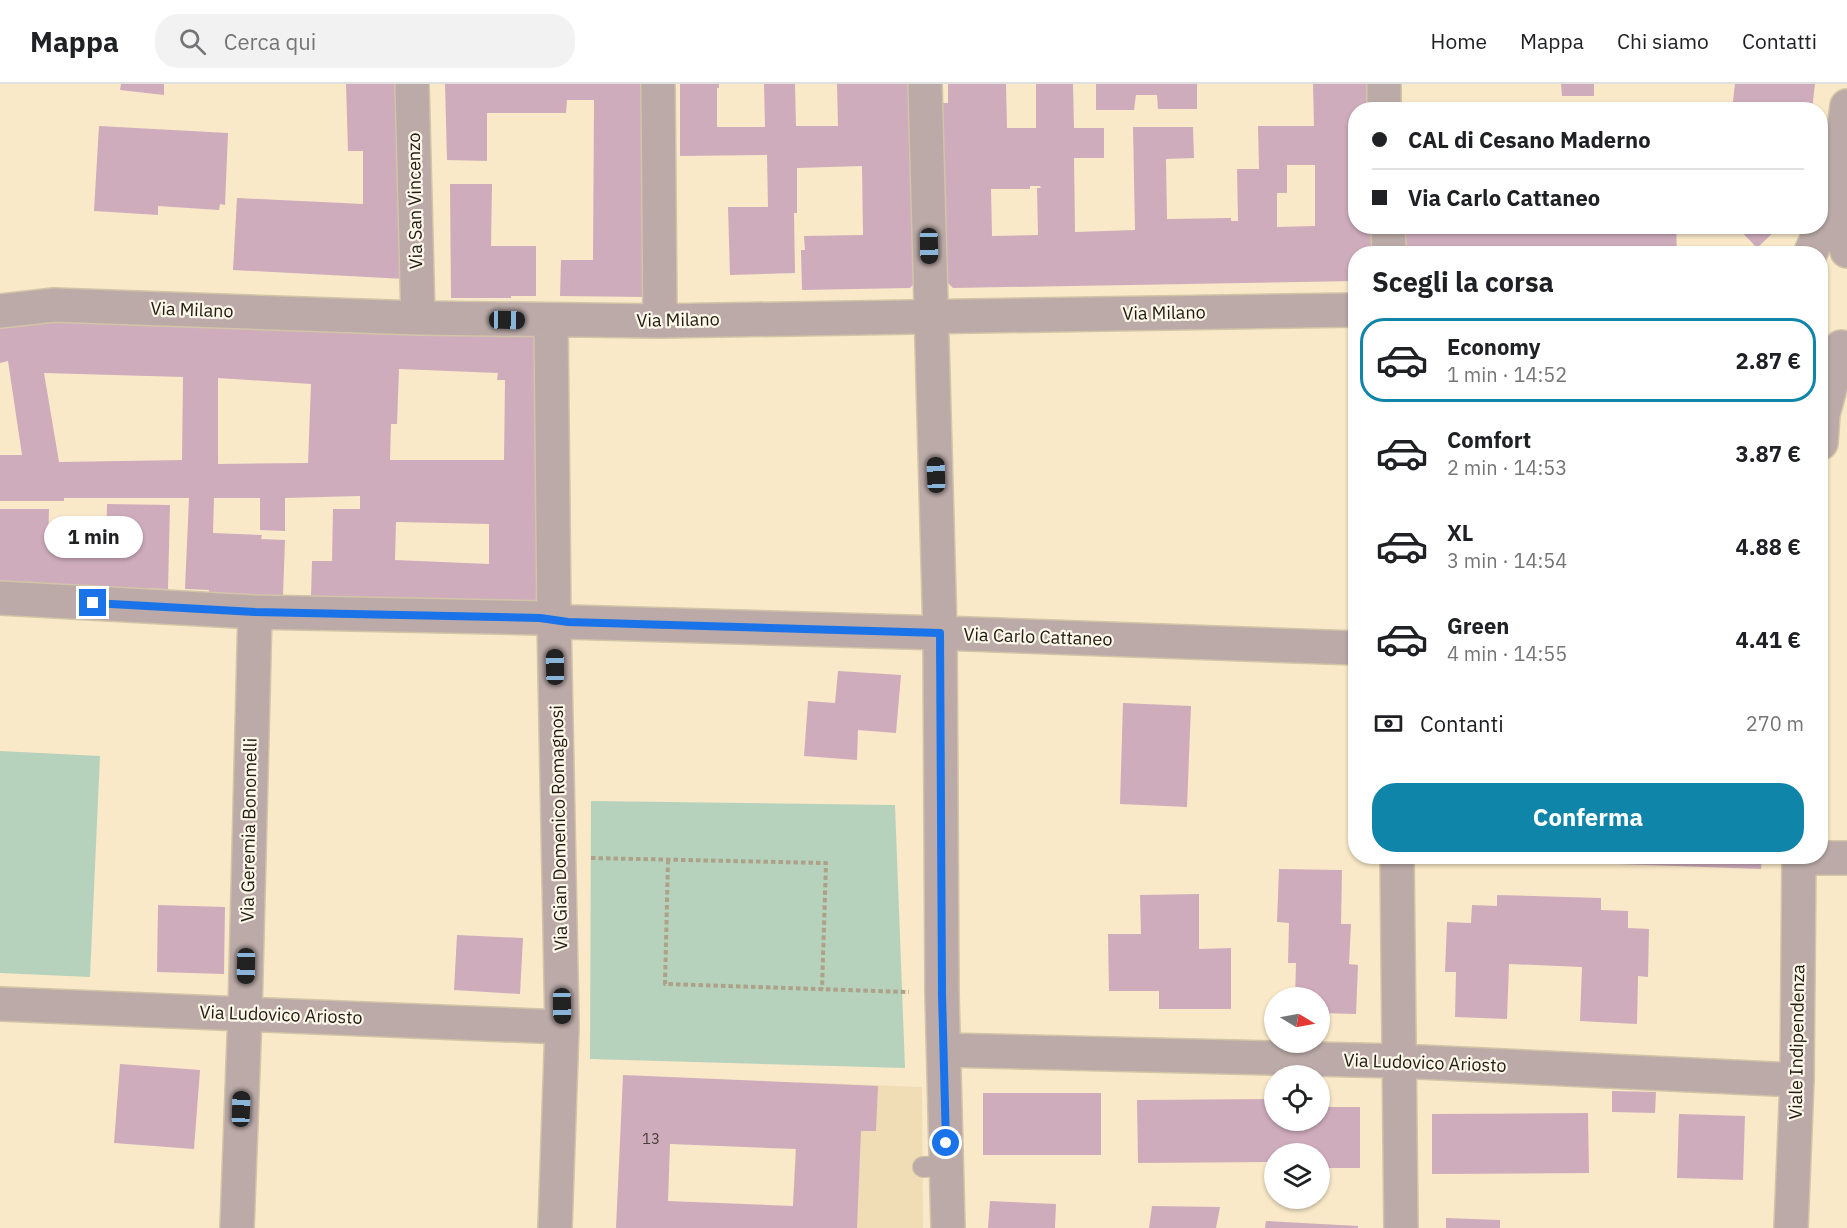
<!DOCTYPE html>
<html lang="it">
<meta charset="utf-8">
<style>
body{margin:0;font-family:"IBM Plex Sans",sans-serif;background:#f2f2f2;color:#202124;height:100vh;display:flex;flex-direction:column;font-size:22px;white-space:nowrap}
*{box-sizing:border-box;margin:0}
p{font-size:20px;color:#757577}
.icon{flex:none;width:33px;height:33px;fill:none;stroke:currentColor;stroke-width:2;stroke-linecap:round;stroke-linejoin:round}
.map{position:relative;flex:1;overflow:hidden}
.details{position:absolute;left:1348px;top:162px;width:480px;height:618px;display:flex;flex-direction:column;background:#fff;border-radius:24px;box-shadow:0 2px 4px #0004}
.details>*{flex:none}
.guide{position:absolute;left:1348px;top:18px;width:480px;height:132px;border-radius:24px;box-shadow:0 2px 4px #0004;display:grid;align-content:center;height:132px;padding:0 24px;background:#fff}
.needle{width:39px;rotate:100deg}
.tools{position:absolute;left:1264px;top:903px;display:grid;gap:12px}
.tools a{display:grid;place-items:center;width:66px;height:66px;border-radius:50%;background:#fff;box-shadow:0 2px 4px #0004;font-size:30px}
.end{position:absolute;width:27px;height:27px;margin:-14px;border:8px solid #1a73e8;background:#fff;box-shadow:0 0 0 3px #fff}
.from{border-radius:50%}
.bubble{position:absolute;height:42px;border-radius:21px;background:#fff;box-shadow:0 2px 4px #0004;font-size:20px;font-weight:800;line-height:42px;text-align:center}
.car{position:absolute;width:18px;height:36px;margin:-18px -9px;border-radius:8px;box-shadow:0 0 4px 2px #0007;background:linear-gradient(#222 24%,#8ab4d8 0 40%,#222 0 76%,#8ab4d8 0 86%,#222 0)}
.guide b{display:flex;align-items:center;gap:21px;height:57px;font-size:22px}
.guide b+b{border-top:2px solid #e0e0e0}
.guide i{width:15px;height:15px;background:#202124}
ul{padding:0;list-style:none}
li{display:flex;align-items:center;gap:18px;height:84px;margin:0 12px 9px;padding:0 12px;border:3px solid transparent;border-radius:24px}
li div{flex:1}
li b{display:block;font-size:22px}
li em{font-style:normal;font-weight:800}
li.active{border-color:#0f85aa}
li>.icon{width:54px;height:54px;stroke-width:1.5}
h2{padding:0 24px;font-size:27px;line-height:72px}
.pay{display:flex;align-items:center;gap:15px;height:66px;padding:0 24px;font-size:22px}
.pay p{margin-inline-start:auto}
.primary-button{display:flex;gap:12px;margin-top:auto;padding:12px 24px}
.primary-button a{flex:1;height:69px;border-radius:24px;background:#0f85aa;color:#fff;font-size:24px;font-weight:800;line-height:69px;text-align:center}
header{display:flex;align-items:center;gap:36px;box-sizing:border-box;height:84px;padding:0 30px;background:#fff;border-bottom:2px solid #e0e0e0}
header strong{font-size:28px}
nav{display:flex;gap:33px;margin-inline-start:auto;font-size:21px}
.search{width:420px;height:54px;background:#f2f2f2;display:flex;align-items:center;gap:15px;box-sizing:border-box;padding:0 21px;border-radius:24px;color:#757577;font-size:22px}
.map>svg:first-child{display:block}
.built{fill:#f0ddb5}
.green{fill:#b7d2bc}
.building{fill:#cfacbc;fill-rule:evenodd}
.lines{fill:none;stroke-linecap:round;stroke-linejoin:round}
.service-casing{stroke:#d2c4a7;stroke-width:22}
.minor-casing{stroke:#d2c4a7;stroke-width:36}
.tertiary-casing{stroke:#d2c4a7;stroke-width:36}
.path{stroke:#ada187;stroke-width:4;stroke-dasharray:4.5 3;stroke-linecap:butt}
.service{stroke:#bbaaa8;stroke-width:20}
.minor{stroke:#bbaaa8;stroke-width:33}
.tertiary{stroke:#bbaaa8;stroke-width:33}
.route{stroke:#1a73e8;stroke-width:8}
.labels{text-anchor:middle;stroke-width:4.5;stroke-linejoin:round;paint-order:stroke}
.number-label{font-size:15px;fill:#4c3e3a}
.street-label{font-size:18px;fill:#201a0f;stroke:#fdf7ea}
</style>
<header>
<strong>Mappa</strong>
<div class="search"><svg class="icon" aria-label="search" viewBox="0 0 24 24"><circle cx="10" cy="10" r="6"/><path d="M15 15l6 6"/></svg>Cerca qui</div>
<nav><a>Home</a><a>Mappa</a><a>Chi siamo</a><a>Contatti</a></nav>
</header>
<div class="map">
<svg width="1847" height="1144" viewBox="0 0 1847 1144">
<rect width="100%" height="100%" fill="#f9e9c8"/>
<!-- built -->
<path class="built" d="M798,998L922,1003L923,1144H792Z"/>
<!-- green -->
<path class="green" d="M0,667L100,672L90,893L0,889Z
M591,717L895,721L905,984L590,975Z"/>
<!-- building -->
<path class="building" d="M121,0H164V11L120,6Z
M346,0H398L405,195L233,186L237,114L363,120V67H348Z
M445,0H647L645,213L560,212L561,176H593L594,16H567L566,29H487V77L447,76Z
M680,0H719V4H717V43H765L764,0H795L796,42H838L837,0H913L918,195L910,204L802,206L801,166H805L804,152L863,151L862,82L797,84V129H794L795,189L730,191L728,123H768L767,71L680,72Z
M948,0H1006L1007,44H1036V0H1073L1074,44H1104V74H1074L1075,148L1135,146L1133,43H1193L1194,74L1166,75L1167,135L1231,134V137H1238L1237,85H1259L1258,42H1314L1313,0H1372V26H1356V142H1374V170H1356V197L953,204L942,193L937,19H948ZM1287,81H1315V142L1277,143V109H1287ZM1030,102H1040L1041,104H1037L1038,151L992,152L991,105H1030Z
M1096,0H1197V25H1158L1157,11H1136L1134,26H1096Z
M1561,0H1594V12H1562Z
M1735,0H1815L1812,26H1732Z
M1485,19V26H1422V20Z
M99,42L228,49L225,121L220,120L219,126L158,122V131L94,127Z
M450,100H492L491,162H536V212H511V214H451Z
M1404,142H1676L1677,170H1405Z
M1736,142H1780L1757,164Z
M0,235L533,248L543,258L544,513L533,524L311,512L312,477H332L333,425H360V412L285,414V447L260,446V414H214L213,449L262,451L261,455L285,456L283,512L209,509V506L185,505L189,414H64V417H0V371H22L8,277L0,279ZM399,285L498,289L497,296H505L504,376H390L391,340H397ZM44,289L183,293L182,376L59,378ZM218,294L311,300L308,379L218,380ZM396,438L489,440V480L395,476Z
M107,420L170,421L168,505L136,504V507L0,501V425H49L48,464L106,466Z
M838,587L901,591L896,649L858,646L857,676L804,672L808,617L835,619Z
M1123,619L1191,622L1187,723L1120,720Z
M1590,772H1762L1761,785L1590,779Z
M1279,785L1342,786L1341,840H1351L1349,880L1358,881L1356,930L1320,929V914H1295L1296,879H1288L1289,839L1277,838Z
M1199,810V865L1231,864V925H1159V907H1109L1108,850H1141L1140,811Z
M1497,811L1601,814V826L1628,827V844L1649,845L1648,893L1638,892L1637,940L1580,937L1582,883L1509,880L1507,935L1455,933L1456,888H1445L1447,838L1471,839L1472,821L1497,822Z
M158,821L225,823L224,890L157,888Z
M457,851L523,854L520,910L454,906Z
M120,980L200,986L194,1065L114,1059Z
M623,991L878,1002L876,1047H861L857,1144H616ZM670,1060L796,1065L793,1122L668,1117Z
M1612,1007L1656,1008L1655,1029L1612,1028Z
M983,1009H1101V1071H983Z
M1275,1015V1036H1320V1023H1360V1084H1320V1070H1275V1078L1138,1079L1137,1016Z
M1588,1029L1589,1089L1432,1090V1030Z
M1679,1030L1745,1032L1743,1096L1677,1094Z
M990,1117L1056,1120L1055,1144H988Z
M1152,1122L1220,1123L1216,1144H1149Z
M1446,1134L1500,1136V1144H1446Z
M1266,1137L1358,1142V1144H1265Z"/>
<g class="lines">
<defs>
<path id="service" d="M923,1083L947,1082"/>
<path id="minor" d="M412,0L418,234
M658,0L660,237
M925,0L940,549L942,910L948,1144
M1384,0V26
M1388,142L1389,170
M0,227L54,221L418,234L660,237L1356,226
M551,237L554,536L562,943L555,1144
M0,514L255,528L540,534L568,538L940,549L1356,564
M1397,772L1401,1144
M1799,774H1847
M0,920L562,943
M944,966L1398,977L1797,996
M237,1144L245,929L255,528"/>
<path id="tertiary" d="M1835,114L1842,152L1847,167
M1810,170L1835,114L1847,22
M1821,359L1823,330L1841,263
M1791,1144L1797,996L1799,772"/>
</defs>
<!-- service casing -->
<use href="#service" class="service-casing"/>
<!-- minor casing -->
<use href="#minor" class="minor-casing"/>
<!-- tertiary casing -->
<use href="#tertiary" class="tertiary-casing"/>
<!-- path -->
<path class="path" d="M591,774L826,779L822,905
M668,776L665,900L909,908"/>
<!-- service -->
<use href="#service" class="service"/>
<!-- minor -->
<use href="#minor" class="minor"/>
<!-- tertiary -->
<use href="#tertiary" class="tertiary"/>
</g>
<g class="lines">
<!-- route -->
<path class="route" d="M93,519L255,528L540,534L568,538L940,549L942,910L946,1059"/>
</g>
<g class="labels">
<!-- number labels -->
<g class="number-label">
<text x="651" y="1060">13</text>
</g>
<!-- street labels -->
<g class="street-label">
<text transform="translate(415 117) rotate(-91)" y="6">Via San Vincenzo</text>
<text transform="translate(192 226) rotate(2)" y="6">Via Milano</text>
<text transform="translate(1164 229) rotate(-1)" y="6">Via Milano</text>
<text transform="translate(678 236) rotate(-1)" y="6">Via Milano</text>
<text transform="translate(1038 553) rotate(2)" y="6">Via Carlo Cattaneo</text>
<text transform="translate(559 744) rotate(-91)" y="6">Via Gian Domenico Romagnosi</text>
<text transform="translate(249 746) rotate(-89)" y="6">Via Geremia Bonomelli</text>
<text transform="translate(281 931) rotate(2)" y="6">Via Ludovico Ariosto</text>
<text transform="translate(1797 958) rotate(-89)" y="6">Viale Indipendenza</text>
<text transform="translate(1425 979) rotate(2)" y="6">Via Ludovico Ariosto</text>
</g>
</g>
</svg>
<div class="tools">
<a><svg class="needle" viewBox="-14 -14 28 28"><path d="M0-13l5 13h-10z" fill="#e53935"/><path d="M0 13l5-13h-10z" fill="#757577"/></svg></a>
<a><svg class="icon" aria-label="locate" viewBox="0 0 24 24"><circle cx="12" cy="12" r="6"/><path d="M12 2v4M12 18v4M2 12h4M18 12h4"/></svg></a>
<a><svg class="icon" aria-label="layers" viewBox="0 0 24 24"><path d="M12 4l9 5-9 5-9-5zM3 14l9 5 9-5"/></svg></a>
</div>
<i class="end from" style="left:946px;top:1059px"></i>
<i class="end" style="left:93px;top:519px"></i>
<div class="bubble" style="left:44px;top:432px;width:99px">1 min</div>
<i class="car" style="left:929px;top:162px;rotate:179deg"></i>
<i class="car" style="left:507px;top:236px;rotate:91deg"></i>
<i class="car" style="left:936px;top:391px;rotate:358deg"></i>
<i class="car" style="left:555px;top:583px;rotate:359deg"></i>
<i class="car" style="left:246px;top:882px;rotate:181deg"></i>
<i class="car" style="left:562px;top:922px;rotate:179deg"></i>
<i class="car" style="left:241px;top:1025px;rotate:2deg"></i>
<div class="guide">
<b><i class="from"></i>CAL di Cesano Maderno</b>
<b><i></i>Via Carlo Cattaneo</b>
</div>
<section class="details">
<h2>Scegli la corsa</h2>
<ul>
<li class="active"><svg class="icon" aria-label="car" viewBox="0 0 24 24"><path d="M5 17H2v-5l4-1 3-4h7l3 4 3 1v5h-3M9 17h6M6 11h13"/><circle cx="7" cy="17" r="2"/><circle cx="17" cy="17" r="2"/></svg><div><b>Economy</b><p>1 min · 14:52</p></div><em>2.87 €</em></li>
<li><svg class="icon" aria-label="car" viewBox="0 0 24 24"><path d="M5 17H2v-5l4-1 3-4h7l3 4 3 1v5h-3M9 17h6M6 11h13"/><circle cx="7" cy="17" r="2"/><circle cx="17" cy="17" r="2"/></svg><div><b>Comfort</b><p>2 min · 14:53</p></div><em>3.87 €</em></li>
<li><svg class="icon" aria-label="car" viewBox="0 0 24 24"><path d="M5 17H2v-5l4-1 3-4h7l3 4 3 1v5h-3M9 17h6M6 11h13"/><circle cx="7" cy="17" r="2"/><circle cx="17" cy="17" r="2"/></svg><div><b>XL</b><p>3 min · 14:54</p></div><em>4.88 €</em></li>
<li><svg class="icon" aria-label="car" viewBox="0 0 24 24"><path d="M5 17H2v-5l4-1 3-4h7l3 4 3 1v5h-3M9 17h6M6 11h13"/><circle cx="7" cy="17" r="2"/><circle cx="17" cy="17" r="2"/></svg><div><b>Green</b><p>4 min · 14:55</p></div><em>4.41 €</em></li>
</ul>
<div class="pay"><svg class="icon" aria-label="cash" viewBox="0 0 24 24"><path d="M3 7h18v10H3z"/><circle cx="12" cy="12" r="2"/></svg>Contanti<p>270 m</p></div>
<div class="primary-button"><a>Conferma</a></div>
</section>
</div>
